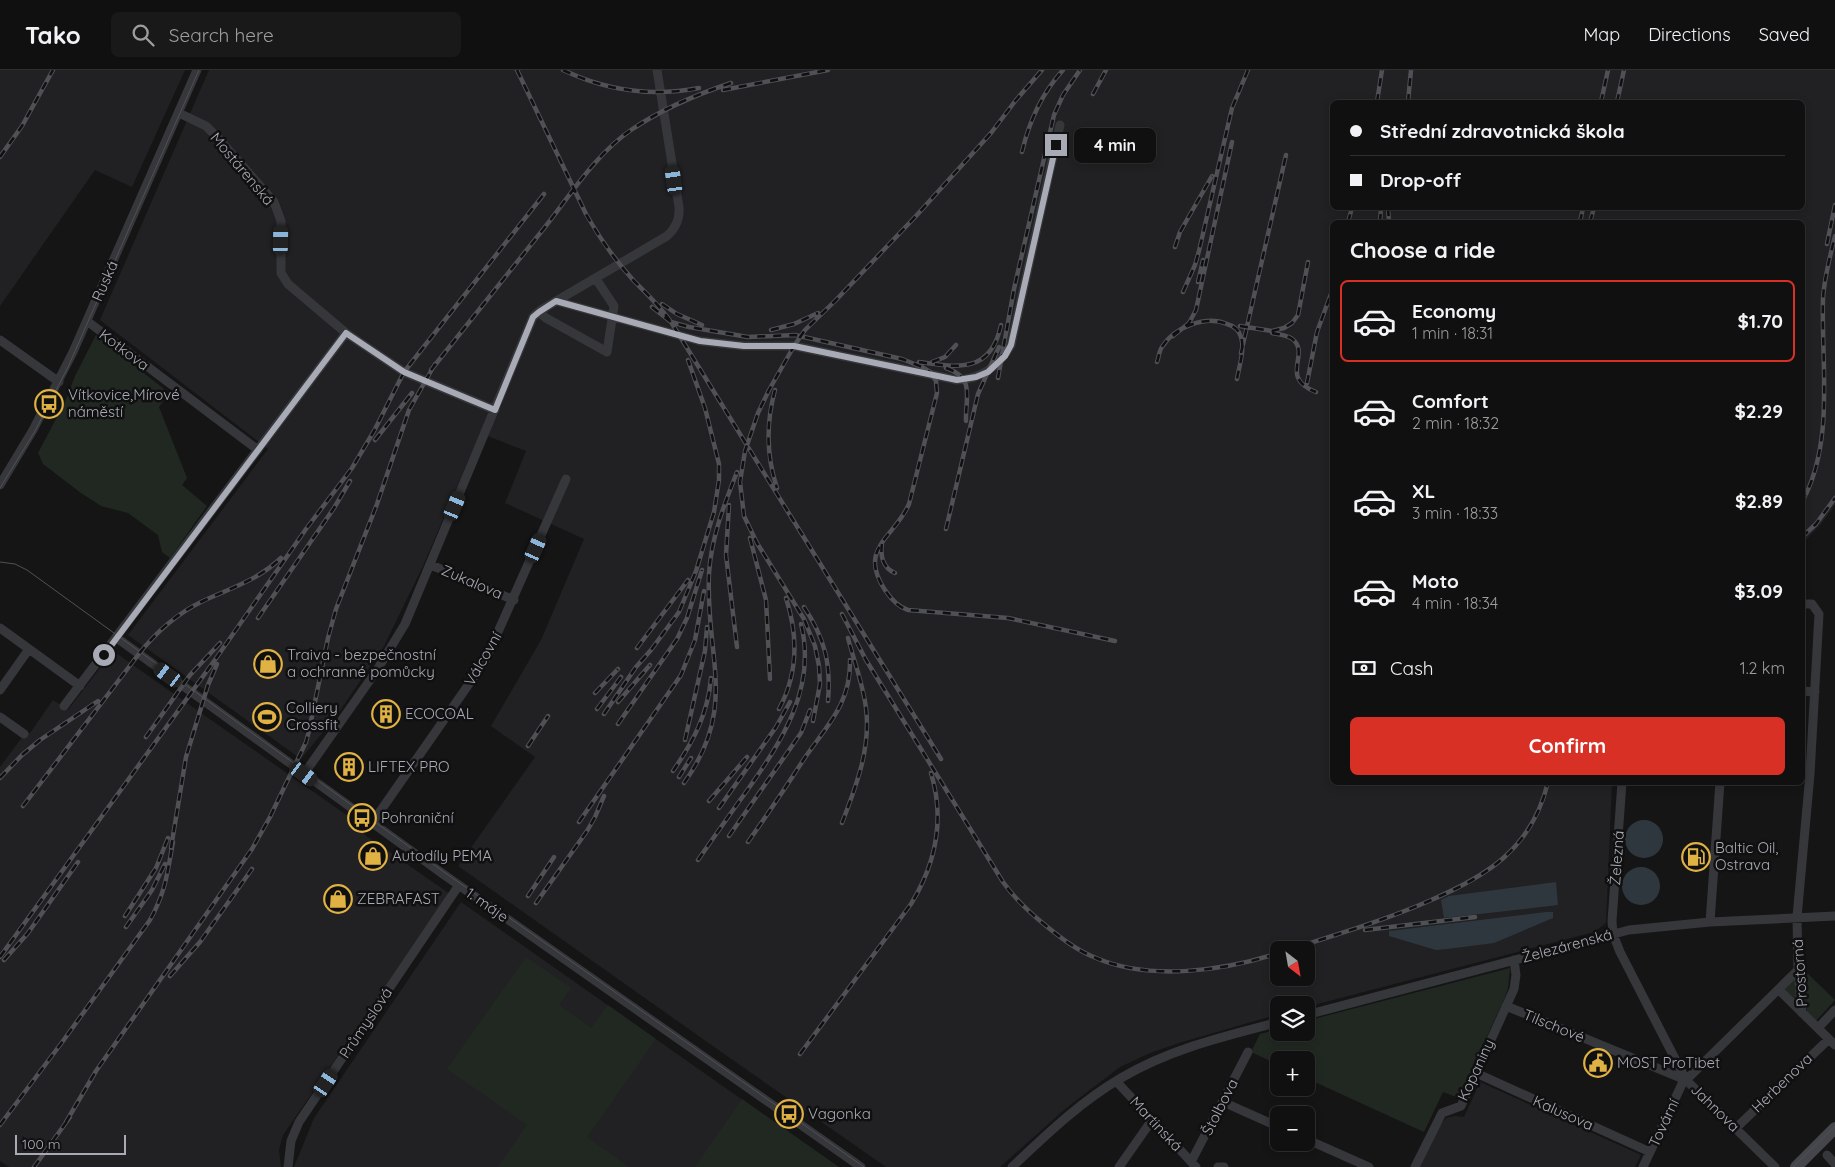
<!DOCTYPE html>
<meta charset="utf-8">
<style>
body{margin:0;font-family:Quicksand,sans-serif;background:#191919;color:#f1f3f6;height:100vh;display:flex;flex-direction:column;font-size:19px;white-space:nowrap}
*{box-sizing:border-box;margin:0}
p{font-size:16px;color:#9c9d9f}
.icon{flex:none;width:28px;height:28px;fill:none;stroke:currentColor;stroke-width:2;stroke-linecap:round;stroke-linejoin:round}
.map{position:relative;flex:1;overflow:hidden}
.panel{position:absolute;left:1330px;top:150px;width:475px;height:565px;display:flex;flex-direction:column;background:#101010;border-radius:8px;box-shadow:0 2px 8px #0003,0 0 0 1px #303030}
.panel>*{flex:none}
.top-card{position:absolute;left:1330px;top:30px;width:475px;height:110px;border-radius:8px;box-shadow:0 2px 8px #0003,0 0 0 1px #303030;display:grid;align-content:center;height:110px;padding:0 20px;background:#101010}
.needle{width:32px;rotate:149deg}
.fabs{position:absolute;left:1270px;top:871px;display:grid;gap:10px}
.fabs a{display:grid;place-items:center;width:45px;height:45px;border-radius:8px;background:#101010;box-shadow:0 2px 8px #0003,0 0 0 1px #303030;font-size:25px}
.scale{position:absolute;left:15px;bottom:12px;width:111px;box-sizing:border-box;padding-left:5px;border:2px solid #a8abb5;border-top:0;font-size:14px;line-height:18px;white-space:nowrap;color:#a8abb5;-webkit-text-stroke:4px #101011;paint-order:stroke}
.end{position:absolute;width:22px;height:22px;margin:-11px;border:6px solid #a8abb5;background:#111;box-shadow:0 0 0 2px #111}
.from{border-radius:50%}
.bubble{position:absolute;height:35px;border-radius:8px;background:#101010;box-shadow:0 2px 8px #0003,0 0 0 1px #303030;font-size:16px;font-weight:700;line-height:35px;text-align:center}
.car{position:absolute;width:15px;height:30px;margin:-15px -8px;border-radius:6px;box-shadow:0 0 4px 1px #0007;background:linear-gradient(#222 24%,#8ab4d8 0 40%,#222 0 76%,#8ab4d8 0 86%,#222 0)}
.top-card b{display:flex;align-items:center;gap:18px;height:48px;font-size:19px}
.top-card b+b{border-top:1px solid #303030}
.top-card i{width:12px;height:12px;background:#f1f3f6}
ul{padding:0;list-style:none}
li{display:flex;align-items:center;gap:15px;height:82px;margin:0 10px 8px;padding:0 10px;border:2px solid transparent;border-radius:8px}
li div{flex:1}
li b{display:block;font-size:19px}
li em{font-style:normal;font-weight:700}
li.active{border-color:#d93025}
li>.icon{width:45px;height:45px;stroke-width:1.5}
h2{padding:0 20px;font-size:22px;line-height:60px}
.pay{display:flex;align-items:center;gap:12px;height:55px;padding:0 20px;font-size:19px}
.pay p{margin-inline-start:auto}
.action{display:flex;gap:10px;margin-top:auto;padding:10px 20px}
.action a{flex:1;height:58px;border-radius:8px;background:#d93025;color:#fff;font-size:20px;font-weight:700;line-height:58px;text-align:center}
header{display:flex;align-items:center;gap:30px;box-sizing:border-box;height:70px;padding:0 25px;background:#101010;border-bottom:1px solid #303030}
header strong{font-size:24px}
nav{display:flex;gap:28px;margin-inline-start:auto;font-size:18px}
.search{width:350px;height:45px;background:#191919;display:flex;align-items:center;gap:12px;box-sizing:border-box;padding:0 18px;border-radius:8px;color:#9c9d9f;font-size:19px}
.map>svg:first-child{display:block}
.built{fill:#212123;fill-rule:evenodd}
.green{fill:#212822}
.water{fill:#2f373e}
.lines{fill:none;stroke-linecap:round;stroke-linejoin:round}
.street{stroke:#36373b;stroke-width:9}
.secondary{stroke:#44464b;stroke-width:12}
.tram{stroke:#4f5156;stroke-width:1}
.rail-casing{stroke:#4f5156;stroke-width:4.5}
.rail{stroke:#101011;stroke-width:2.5;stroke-dasharray:8;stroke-linecap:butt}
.route{stroke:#a8abb5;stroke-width:6}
.labels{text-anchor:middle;stroke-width:5;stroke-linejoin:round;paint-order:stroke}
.street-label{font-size:15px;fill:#a8abb5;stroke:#101011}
.poi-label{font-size:15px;fill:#a8abb5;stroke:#101011;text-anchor:start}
</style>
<header>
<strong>Tako</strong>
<div class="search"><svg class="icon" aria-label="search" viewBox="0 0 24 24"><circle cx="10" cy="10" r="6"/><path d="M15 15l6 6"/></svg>Search here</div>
<nav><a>Map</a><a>Directions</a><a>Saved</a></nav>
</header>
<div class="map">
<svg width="1835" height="1097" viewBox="0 0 1835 1097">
<rect width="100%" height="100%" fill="#151516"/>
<!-- built -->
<path class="built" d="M0,0H185L132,117L95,100L0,236Z
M209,0H1835V435L1821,454L1803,473L1802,152H1332V712L1612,713L1606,853L1594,862L1306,937V935H1279V944L1179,973L1150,983L1120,997L1065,1039L1000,1097H886L717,979L458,796L535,687L491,656L541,570L584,469L505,433L526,381L480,363L423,496L384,576L337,645L301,689L128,565L268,379L100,250ZM1332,32H1802V138H1332ZM1279,880H1306V908H1279Z
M113,581L338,739L360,755L365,765L450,824L283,1065L279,1080L281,1097H9L0,1091V697L26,662L30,663L53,630L68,640Z
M461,832L771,1050L738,1097H294L314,1048Z
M1480,1012L1641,1085L1635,1097H1419L1437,1060L1446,1048L1455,1046L1464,1047Z"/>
<!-- green -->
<path class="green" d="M96,265L169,323L159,337L187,408L182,415L207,436L170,488L162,482L158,465L128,443L101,436L81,423L43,394L38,383L65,332L75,306Z
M526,887L571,918L559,935L591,958L608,935L656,969L587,1067L629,1097H498L527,1055L447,999Z
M1510,898L1508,918L1505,927L1459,1028L1443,1022L1424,1062L1306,1008V990H1279V995L1251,982L1260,964L1279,959V962H1306V951Z
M1804,900L1835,930L1816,951L1807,942Z
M1796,906L1798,934L1783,919Z
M742,1029L839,1097H695Z"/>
<!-- water -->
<path class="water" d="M1625 769a19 19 0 1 1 38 0a19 19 0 1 1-38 0Z
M1622 816a19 19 0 1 1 38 0a19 19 0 1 1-38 0Z
M1556,812L1558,835L1444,848L1441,830L1449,826Z
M1546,842H1553V848L1494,873L1447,879L1436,880L1389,866V861Z"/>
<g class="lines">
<!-- street -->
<path class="street" d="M179,43L206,56L218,68L274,132L281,151V203L288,214L346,263
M556,231L700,271L744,276H794L957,310C982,309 999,296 1011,275L1060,55
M539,242L546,248L607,282L614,236L596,209
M87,251L258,380
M0,270L59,312
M0,415L33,360L73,282L197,0
M431,495L514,530
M0,558L80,616
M117,568L443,804L861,1097
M0,620L29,579
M1802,621L1815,622
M64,636L346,263L404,302L495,340
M0,647L24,664
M304,704L377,600L405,554L533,247L541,240L667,166C676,158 680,149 679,137L657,0
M1622,712L1612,851L1613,864L1620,882L1686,1010L1775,1097
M372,753L485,591L566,409
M1710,852L1720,712
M1779,920L1835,975
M1506,936L1686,1010
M1802,943L1798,900L1797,847L1810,704L1819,544L1812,534H1802
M1306,945L1629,860L1710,852L1835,846
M1818,958L1835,940
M1476,1003L1650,1082
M1116,1011L1196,1097
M1223,1032L1279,1057
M1736,1058L1829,969
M1306,1069L1369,1097
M1827,1085L1835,1094
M1191,1092L1248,982
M288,1097L291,1071L299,1052L459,815
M1012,1097C1047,1064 1080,1032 1121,1008C1170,979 1225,966 1279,952
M1119,1097L1152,1050
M1218,1097H1224
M1415,1097L1442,1043L1461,1036L1514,919L1516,905L1514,890
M1643,1097L1682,1014L1798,900"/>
<!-- secondary -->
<path class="secondary" d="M1796,1097L1835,1058"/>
<!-- tram -->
<path class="tram" d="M0,418L35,361L68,297L199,0
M0,492L15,494L27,500L444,802L864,1097
M1793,1097L1835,1056"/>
<defs>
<path id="rail" d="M517,0L586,144C600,169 615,190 634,211C647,224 660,236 671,252L793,450
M563,0C607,21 652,27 699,18
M723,20L828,0
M1093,24L1106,0
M1377,32L1382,0
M1408,32L1411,0
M1601,32L1608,0
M1617,32L1624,0
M1022,82C1029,52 1042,23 1063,0
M0,87L22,56L53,0
M1388,138L1389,152
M1348,152L1352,138
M1380,152L1381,138
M1580,152L1583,138
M1590,152L1594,138
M1827,174L1835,135
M1175,177L1180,162L1212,106
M1198,212L1203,190
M1183,222L1195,195L1199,181L1232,38L1248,0
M662,234L677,244L702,255
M652,237L671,252L689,257L748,267L795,265L902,289L922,297L930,302L936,311L937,323L909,434C895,467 857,478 885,520C891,529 898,537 908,540L1008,548L1115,571
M1240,256L1272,261L1284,258L1292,253L1298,245L1308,192
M771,260L794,254L818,243
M1272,263C1278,264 1285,265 1291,268C1313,283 1277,307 1316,322
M1173,266L1189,253L1196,240L1232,72
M1241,283L1286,85
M919,292C959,298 991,303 1001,255
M932,292L945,287L956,275
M1157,292C1159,287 1159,281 1162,277C1174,257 1206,245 1227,254C1234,256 1239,260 1241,267C1245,279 1239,297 1237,309
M946,298C976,308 965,328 966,351
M431,300C469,252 507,205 545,157C571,124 596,84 631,60C662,39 695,25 731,13
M998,308L1014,219L1054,45L1063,25L1080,0
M1307,313L1317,262L1332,221
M775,320C766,353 766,385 777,418
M375,370L412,323
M1802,432C1835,372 1821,295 1823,229C1824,208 1830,187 1835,166
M729,435L726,485L737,577
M790,445L941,689
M946,459L978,324L999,277
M1802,467L1816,454L1835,428
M750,468L766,530L770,609
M882,474C880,486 883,498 895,503
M804,537C825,569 831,593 828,631
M842,544L866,590L1003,812C1015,829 1029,842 1045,855C1061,868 1076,880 1096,888C1150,911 1224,901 1279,883
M258,548L334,438L350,411
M637,578L688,510
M595,623L618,599
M618,632L650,595
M597,639L621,607
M779,639C798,604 798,565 786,528
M604,644L636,597L651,580L679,542L696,501L714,442L719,410V394L705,338L688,290
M813,651L820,614L819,596L815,576L804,549L757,473L744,446L740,412L745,381L758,343L769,320L794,276L805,260L836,230L916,146L991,63L1016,30L1042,0
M618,654L677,569L687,548L702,500
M146,667L190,605L220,573
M685,670L705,581L707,557
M528,676L548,646
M673,701C693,672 708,644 711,608
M679,707L691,688
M0,708L22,685L40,670L98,631
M684,713C739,636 705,587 709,504C711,468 724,435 737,402
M709,731L747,687
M23,736L138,585C156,562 176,544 203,531C231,518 258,510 281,488
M719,738L776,657L790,632
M579,752L681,605L695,570L704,521
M842,753C856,716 871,679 866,638C863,614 854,591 848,568
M729,766L801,663L810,640
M748,772C767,745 786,717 804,689C827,655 851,634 850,590
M171,778L186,687L208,615L217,594
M698,790C714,767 730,744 746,722C782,671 817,618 801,554
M528,826L554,787
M536,833L587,761L595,747L604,726
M125,846L156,798L168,768
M126,857L152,820L165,794
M1365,860L1475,847
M1288,880C1335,865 1383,851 1429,831C1487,806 1532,779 1548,712
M0,887L217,587L306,459L352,398L374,361L404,302L544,124
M4,890L28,863L78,792
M170,906L200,872L252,799
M800,984L911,834C936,793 945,749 931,703
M66,1052L96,1001L252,779L270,747L306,672L309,661L328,568L336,539L377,434L409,340L435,294
M0,1055L63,971L150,850C166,821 167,804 173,772
M34,1097L70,1047"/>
</defs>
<!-- rail casing -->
<use href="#rail" class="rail-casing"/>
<!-- rail -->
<use href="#rail" class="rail"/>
</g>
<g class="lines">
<!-- route -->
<path class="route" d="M104,585L346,263L404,302L495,340L533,247L539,242L556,231L700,271L744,276H794L957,310L976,307L988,302L1005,286L1011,275L1056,75"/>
</g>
<!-- icons -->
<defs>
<symbol id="bus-ring" viewBox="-11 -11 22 22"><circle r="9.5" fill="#101011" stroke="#e0b143" stroke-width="1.5"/><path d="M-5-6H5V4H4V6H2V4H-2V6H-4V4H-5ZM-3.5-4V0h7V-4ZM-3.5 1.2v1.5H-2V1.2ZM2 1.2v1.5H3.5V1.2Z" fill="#e0b143"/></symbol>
<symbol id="shop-ring" viewBox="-11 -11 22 22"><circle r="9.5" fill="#101011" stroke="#e0b143" stroke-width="1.5"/><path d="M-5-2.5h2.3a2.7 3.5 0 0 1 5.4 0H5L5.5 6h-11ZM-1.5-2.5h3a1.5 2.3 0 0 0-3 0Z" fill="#e0b143"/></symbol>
<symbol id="building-ring" viewBox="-11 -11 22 22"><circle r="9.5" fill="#101011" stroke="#e0b143" stroke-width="1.5"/><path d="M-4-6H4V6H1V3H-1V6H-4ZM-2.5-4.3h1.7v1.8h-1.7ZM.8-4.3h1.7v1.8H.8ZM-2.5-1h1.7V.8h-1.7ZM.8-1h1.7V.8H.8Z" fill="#e0b143"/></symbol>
<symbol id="stadium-ring" viewBox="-11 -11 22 22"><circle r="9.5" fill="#101011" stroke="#e0b143" stroke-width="1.5"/><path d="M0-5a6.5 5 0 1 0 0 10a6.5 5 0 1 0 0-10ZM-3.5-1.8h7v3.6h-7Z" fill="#e0b143"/></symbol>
<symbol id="fuel-ring" viewBox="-11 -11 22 22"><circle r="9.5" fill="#101011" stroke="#e0b143" stroke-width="1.5"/><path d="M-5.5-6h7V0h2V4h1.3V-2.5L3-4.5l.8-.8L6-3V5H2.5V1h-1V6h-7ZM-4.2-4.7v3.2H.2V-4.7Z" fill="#e0b143"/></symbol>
<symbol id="civic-ring" viewBox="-11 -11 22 22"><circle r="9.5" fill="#101011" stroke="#e0b143" stroke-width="1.5"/><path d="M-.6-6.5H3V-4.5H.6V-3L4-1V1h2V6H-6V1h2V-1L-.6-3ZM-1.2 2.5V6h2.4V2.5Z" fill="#e0b143"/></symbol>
</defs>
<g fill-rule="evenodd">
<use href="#bus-ring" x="33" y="318" width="32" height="32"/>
<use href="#shop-ring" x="252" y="578" width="32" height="32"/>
<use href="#building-ring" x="370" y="628" width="32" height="32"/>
<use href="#stadium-ring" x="251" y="631" width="32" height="32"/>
<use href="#building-ring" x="333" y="681" width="32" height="32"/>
<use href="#bus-ring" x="346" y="732" width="32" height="32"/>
<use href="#shop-ring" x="357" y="770" width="32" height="32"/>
<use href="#fuel-ring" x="1680" y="771" width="32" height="32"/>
<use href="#shop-ring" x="322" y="813" width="32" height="32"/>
<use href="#civic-ring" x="1582" y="977" width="32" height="32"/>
<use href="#bus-ring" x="773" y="1028" width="32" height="32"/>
</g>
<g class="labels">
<!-- street labels -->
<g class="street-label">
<text transform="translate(242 99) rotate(50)" y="5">Mostárenská</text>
<text transform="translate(105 211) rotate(-66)" y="5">Ruská</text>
<text transform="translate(124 280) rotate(37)" y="5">Kotkova</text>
<text transform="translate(472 512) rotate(23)" y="5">Zukalova</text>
<text transform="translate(483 589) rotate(-60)" y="5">Válcovní</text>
<text transform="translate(1617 788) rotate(-86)" y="5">Železná</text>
<text transform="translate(487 835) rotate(35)" y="5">1. máje</text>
<text transform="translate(1567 876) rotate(-15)" y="5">Železárenská</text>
<text transform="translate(1800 903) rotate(-94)" y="5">Prostorná</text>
<text transform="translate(366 953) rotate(-56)" y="5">Průmyslová</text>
<text transform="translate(1554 956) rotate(22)" y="5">Tilschové</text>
<text transform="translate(1476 1000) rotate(-65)" y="5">Kopaniny</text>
<text transform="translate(1782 1013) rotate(-44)" y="5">Herbenova</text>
<text transform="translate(1220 1037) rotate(-63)" y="5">Štolbova</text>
<text transform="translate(1715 1038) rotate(44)" y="5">Jahnova</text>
<text transform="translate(1563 1043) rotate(24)" y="5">Kalusova</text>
<text transform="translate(1664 1053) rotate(-65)" y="5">Tovární</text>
<text transform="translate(1156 1054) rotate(47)" y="5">Martinská</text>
</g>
<!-- poi labels -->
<g class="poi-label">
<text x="68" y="330">Vítkovice,Mírové<tspan x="68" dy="17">náměstí</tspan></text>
<text x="287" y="590">Traiva - bezpečnostní<tspan x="287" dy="17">a ochranné pomůcky</tspan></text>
<text x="286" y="643">Colliery<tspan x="286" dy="17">Crossfit</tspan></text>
<text x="405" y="649">ECOCOAL</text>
<text x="368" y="702">LIFTEX PRO</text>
<text x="381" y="753">Pohraniční</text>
<text x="1715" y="783">Baltic Oil,<tspan x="1715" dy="17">Ostrava</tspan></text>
<text x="392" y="791">Autodíly PEMA</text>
<text x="357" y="834">ZEBRAFAST</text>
<text x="1617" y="998">MOST ProTibet</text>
<text x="808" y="1049">Vagonka</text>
</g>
</g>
</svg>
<div class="fabs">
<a><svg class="needle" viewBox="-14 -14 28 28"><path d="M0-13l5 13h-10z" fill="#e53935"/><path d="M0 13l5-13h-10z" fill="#9c9d9f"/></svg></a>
<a><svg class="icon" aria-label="layers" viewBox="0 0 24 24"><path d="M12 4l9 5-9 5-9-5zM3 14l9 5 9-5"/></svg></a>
<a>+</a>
<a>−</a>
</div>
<div class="scale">100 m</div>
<i class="end from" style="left:104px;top:585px"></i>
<i class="end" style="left:1056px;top:75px"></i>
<div class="bubble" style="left:1074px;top:58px;width:82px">4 min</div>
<i class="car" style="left:674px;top:110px;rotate:352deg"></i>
<i class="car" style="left:281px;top:170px;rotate:1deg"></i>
<i class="car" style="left:455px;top:436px;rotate:23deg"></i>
<i class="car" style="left:536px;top:478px;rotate:24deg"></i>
<i class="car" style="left:168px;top:605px;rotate:306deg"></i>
<i class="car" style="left:304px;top:704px;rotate:126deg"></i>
<i class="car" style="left:326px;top:1013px;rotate:34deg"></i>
<div class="top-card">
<b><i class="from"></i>Střední zdravotnická škola</b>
<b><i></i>Drop-off</b>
</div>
<section class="panel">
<h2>Choose a ride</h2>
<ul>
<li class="active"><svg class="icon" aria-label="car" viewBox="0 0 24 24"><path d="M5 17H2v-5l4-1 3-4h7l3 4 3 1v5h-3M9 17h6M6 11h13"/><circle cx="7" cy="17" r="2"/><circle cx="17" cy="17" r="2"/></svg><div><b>Economy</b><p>1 min · 18:31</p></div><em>$1.70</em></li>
<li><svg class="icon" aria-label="car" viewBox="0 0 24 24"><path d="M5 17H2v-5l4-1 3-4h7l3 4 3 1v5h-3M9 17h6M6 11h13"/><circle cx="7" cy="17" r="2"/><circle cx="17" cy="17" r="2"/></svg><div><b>Comfort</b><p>2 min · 18:32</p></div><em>$2.29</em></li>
<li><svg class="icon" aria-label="car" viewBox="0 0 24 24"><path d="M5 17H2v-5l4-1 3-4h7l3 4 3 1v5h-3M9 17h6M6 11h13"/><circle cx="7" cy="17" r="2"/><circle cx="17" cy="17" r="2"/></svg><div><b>XL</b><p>3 min · 18:33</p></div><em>$2.89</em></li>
<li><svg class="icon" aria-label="car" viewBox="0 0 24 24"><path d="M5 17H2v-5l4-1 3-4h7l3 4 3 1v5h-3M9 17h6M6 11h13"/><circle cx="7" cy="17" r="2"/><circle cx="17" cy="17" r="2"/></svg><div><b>Moto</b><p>4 min · 18:34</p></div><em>$3.09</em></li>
</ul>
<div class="pay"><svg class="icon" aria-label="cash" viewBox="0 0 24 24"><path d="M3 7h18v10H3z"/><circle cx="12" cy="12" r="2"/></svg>Cash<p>1.2 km</p></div>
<div class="action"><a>Confirm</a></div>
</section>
</div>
